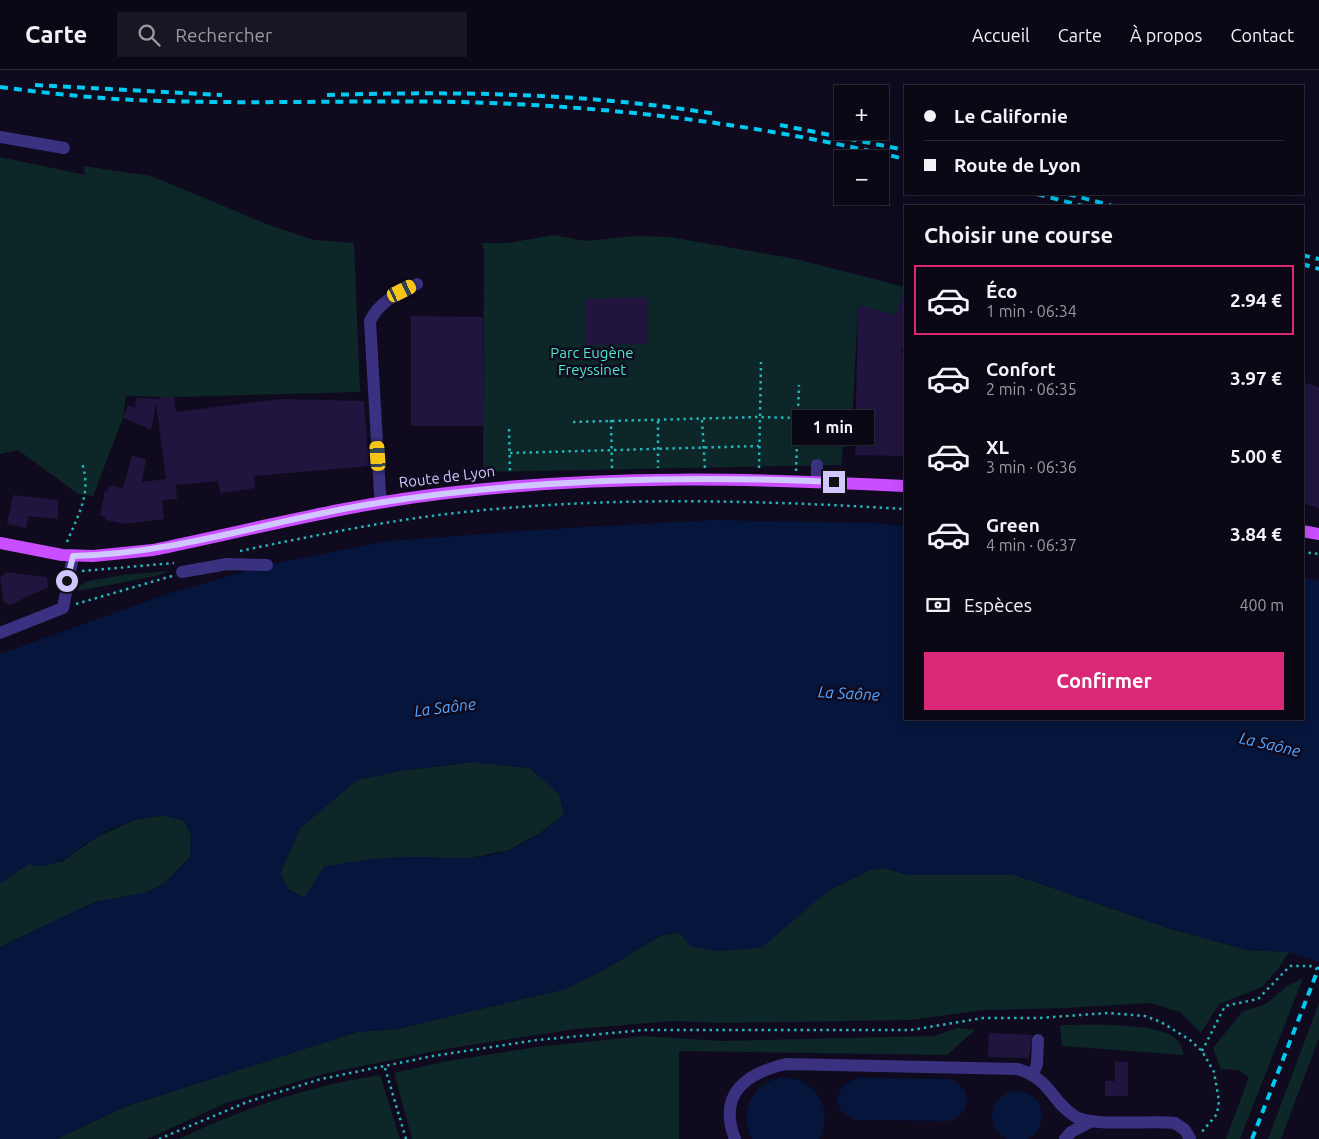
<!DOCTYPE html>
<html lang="fr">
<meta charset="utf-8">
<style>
body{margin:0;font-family:Ubuntu,sans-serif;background:#191623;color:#f1f3f6;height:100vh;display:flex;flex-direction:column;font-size:19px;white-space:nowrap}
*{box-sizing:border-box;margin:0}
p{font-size:16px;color:#9a9aa1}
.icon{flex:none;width:28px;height:28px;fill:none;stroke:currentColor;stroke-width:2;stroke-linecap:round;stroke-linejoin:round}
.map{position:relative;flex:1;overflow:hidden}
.drawer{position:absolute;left:904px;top:135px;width:400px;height:515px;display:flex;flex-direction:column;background:#0b0816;border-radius:0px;box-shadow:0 2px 12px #0003,0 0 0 1px #2b2935}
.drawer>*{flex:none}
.hud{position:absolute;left:904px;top:15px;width:400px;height:110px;border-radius:0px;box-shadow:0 2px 12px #0003,0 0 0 1px #2b2935;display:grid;align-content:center;height:110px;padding:0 20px;background:#0b0816}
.buttons{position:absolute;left:834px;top:15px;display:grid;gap:10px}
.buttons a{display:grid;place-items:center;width:55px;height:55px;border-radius:0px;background:#0b0816;box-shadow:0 2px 12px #0003,0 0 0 1px #2b2935;font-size:25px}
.end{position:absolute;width:22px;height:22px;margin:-11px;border:6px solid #d1c7ff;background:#111;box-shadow:0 0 0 2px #111}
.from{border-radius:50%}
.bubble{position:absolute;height:35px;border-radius:0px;background:#0b0816;box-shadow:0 2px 12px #0003,0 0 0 1px #2b2935;font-size:16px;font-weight:700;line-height:35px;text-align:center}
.car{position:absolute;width:15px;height:30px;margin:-15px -8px;border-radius:6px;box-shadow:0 0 4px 1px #0007;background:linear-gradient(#f5c518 24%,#345 0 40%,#f5c518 0 76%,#345 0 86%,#f5c518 0)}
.hud b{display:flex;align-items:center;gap:18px;height:48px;font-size:19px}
.hud b+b{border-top:1px solid #2b2935}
.hud i{width:12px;height:12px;background:#f1f3f6}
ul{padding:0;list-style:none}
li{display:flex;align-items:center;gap:15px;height:70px;margin:0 10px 8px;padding:0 10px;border:2px solid transparent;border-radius:0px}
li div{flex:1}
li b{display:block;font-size:19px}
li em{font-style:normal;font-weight:700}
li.selected{border-color:#db2777}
li>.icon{width:45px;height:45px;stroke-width:1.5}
h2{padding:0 20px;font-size:22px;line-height:60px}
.pay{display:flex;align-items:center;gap:12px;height:55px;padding:0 20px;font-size:19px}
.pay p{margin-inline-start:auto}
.button{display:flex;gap:10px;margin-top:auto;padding:10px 20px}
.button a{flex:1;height:58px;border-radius:0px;background:#db2777;color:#fff;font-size:20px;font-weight:700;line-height:58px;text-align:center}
header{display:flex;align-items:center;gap:30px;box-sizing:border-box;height:70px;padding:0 25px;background:#0b0816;border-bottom:1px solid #2b2935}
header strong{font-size:24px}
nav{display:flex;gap:28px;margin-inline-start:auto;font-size:18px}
.search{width:350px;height:45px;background:#191623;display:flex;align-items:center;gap:12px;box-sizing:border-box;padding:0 18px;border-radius:0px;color:#9a9aa1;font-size:19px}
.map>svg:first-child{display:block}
.green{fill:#0d2728}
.water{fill:#05153c;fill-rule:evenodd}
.building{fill:#211540}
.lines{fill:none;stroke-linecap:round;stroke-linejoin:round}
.path{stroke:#23b5b7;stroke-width:2.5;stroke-dasharray:2.5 4;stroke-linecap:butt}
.minor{stroke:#3a3181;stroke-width:12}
.major{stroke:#ca4eff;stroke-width:12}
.rail{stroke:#00c9f2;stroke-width:4;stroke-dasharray:8 6;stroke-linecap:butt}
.route{stroke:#d1c7ff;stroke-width:6}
.labels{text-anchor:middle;stroke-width:5;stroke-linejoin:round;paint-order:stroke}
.park-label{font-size:15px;fill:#4ae8cc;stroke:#0f0a1e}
.street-label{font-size:15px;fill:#d1c7ff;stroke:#0f0a1e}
.water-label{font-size:16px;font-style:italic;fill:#55a4ff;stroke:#0f0a1e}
</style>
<header>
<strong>Carte</strong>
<div class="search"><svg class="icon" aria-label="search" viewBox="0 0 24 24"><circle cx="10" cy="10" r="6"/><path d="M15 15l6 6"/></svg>Rechercher</div>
<nav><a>Accueil</a><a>Carte</a><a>À propos</a><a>Contact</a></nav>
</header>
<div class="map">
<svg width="1319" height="1069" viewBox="0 0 1319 1069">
<rect width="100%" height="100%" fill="#0f0a1e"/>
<!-- green -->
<path class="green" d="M0,87L86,105L83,96L151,106L269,155L314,170L354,173L360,322L174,327L126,326L123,348L93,426L78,424L18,380L0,384Z
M554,165L585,171L636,166L670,167L796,189L905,217L896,246L858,235L851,376L843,377L841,395L483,402L484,181L482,173H508Z
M169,501L156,506L78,521L79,516L88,511L123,505Z
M473,692L530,698L559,724L564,745L540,763L509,780L466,789L411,787L304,828L288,819L280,804L300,758L357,710L399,701Z
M163,745L184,751L191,765L190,787L165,813L145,823L95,832L0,877V813L28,794L61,792L97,767L134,750Z
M885,798L908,805H1015L1171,859L1248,880L1289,882L1278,899L1262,917L1219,934L1201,963L1180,942L1150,933L1067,938L983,940L911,950L724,953L671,951L576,959L451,978L323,1004L226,1033L147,1069H57L124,1037L357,962L397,959L565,919L600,902L660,866L806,838L829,820L870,800Z
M1303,908L1240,1069H1226L1249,1007L1238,1000L1221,999L1213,978L1242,942L1266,934L1287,916Z
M1319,933V968L1281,1069H1268Z
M1060,955C1085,955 1164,951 1178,971C1181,975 1183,981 1184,985L1062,976Z
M958,958L975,960L947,985L679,981V1069H412L394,1003L442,992L536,977L644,966L721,971L934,966Z
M380,1005L400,1069H179C243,1038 310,1016 380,1005Z"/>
<!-- water -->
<path class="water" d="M713,450L873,453L905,456V649H1302L1303,507L1319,510V892L1289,882L1248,880L1171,859L1015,805H908L885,798L870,800L829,820L761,878L716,881L691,877L679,862L660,866L600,902L565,919L397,959L357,962L124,1037L57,1069H0V877L95,832L145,823L165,813L190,788L191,765L184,751C177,749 169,745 162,746C139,746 115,756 96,767C74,780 55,803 28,794L0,813V584L167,524L267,495L388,471L550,459ZM473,692L529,698L559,724L564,745C547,758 529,772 509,780C478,792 444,787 411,787C381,787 353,791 324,797L304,828L288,819L280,804L300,758L357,710L399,701Z
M780,1008C814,1005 836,1039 819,1069H752C738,1043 752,1014 780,1008Z
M859,1008L952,1009L964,1019C971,1033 965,1047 949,1051L853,1050L840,1040L837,1028L844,1014Z
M992 1046a25 25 0 1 1 50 0a25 25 0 1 1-50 0Z"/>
<!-- building -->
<path class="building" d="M904,221L905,270L901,283H905V386L855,385L858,235L895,245Z
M647,227L648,274L586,275L585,229Z
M411,246L483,247V356H411Z
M1302,312L1319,317V438L1302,433Z
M159,327H174L176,342L281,329L364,331L369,396L254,406L255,418L220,423L218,411L176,415L177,429L162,430L164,449L125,454L106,450V447L100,446L105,421H108L109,415L123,418L132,386L146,389L142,412L166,409L156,333L151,360L123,348L128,335L135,338L136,328L159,329Z
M13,425L58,430V449L28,446L26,458L7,454Z
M6,502L47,507L48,517L10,535L4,532L0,508Z
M989,963L1032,965L1029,988L988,987Z
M1115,991L1128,992V1026H1105V1011H1115Z"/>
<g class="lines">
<!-- path -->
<path class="path" d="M611,350L612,400
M702,350L705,399
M658,351V398
M573,352L759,347L833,349
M509,359L510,404
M510,383L759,376
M759,398L761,292
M796,401L799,315
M67,472C78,445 92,423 82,393
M240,481C312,466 384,451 456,443C605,426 756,430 905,439
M1302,482L1319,484
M82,501L174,493
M76,534L172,506
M1202,981L1225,936L1258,929L1290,896H1310L1319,900
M385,998L406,1069
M159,1069L247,1032L321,1009L433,986L537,970L644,960H911L983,948H1040L1107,943L1145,946L1161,952L1190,970L1202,981L1214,1002L1219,1031L1217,1044L1201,1063"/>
<!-- minor -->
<path class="minor" d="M0,67L64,78
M817,411V395
M382,432L380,424L370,251C380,231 397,224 417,214
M182,502L227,494L267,495
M0,563L63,538L73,486
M1033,1004L1037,994L1038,970
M735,1069C717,1023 747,1003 786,994L1018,999C1052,1010 1051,1032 1076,1047C1093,1057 1152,1050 1175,1053L1185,1060L1190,1069
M1065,1069L1071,1062L1092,1051"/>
<!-- major -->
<path class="major" d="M1302,461L1319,464
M0,473L62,485L93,486L153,480C254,459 353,433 456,422C605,405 756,408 905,416"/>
<!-- rail -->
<path class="rail" d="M35,15L222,25
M0,17C54,24 109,30 164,31C263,34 362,30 461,32C613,36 758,54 905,89
M327,25C456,21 588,23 716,44
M780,55L905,80
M1037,124L1083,136
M1068,124L1113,136
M1302,185L1319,189
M1302,194L1319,199
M1252,1069L1319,897"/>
</g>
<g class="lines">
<!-- route -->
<path class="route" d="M67,511L73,486C179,484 280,447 384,432C532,409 685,405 834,412"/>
</g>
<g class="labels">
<!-- park labels -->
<g class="park-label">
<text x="592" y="288">Parc Eugène<tspan x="592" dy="17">Freyssinet</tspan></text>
</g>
<!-- street labels -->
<g class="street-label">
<text transform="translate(447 407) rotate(-7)" y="5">Route de Lyon</text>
</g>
<!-- water labels -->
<g class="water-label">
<text transform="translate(849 623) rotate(3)" y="6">La Saône</text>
<text transform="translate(445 637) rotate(-7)" y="6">La Saône</text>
<text transform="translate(1270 674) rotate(13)" y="6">La Saône</text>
</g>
</g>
</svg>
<div class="buttons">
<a>+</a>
<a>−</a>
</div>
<i class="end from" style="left:67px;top:511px"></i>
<i class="end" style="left:834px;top:412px"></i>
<div class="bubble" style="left:792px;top:340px;width:82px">1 min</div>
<i class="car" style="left:402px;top:221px;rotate:64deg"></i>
<i class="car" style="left:378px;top:386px;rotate:356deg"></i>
<div class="hud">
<b><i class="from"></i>Le Californie</b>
<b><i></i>Route de Lyon</b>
</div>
<section class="drawer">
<h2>Choisir une course</h2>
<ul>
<li class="selected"><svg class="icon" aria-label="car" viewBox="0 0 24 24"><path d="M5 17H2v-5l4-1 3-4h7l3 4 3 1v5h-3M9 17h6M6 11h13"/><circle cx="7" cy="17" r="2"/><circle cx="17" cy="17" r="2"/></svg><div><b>Éco</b><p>1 min · 06:34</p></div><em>2.94 €</em></li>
<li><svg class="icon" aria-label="car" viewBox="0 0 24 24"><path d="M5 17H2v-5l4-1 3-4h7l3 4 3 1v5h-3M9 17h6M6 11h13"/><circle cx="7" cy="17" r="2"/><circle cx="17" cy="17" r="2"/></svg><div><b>Confort</b><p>2 min · 06:35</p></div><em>3.97 €</em></li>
<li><svg class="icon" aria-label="car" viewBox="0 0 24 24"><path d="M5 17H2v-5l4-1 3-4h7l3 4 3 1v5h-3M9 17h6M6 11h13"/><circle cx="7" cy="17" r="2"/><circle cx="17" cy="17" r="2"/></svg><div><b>XL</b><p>3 min · 06:36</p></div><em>5.00 €</em></li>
<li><svg class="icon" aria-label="car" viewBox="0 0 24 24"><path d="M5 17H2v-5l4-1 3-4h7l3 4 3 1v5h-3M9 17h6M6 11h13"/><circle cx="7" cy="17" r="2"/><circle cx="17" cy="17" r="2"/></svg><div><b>Green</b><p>4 min · 06:37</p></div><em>3.84 €</em></li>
</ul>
<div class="pay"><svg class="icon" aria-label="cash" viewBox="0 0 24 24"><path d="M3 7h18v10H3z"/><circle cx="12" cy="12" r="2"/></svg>Espèces<p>400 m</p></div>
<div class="button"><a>Confirmer</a></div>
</section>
</div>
